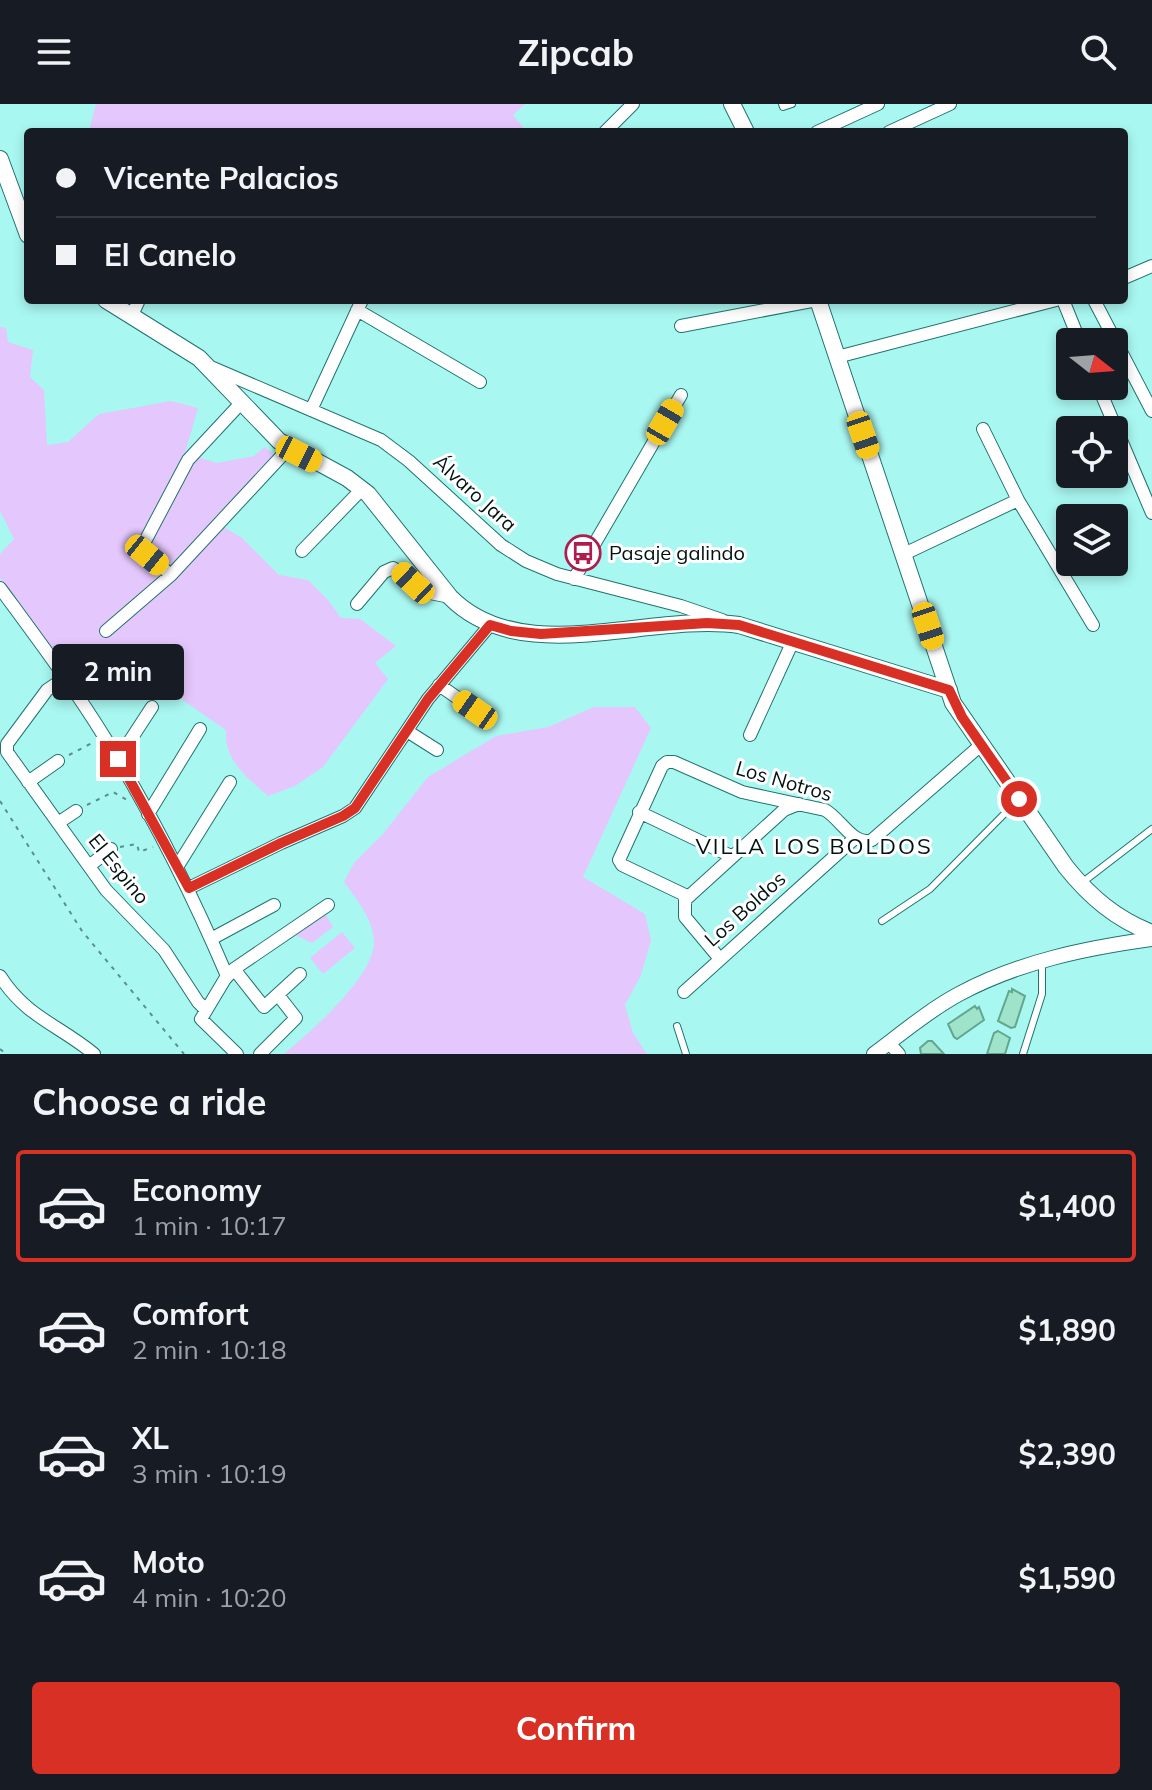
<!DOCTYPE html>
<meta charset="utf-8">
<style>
body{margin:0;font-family:Mulish,sans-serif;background:#242831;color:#f1f3f6;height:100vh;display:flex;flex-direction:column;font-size:30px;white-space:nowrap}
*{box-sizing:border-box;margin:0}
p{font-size:26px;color:#9ea1a6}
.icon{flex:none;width:44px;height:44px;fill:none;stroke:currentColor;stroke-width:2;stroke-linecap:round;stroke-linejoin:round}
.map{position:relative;height:950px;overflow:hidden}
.drawer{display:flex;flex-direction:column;background:#171b24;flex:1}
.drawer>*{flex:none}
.hud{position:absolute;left:24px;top:24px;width:1104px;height:176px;border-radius:8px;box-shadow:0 4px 12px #0003;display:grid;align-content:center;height:176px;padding:0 32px;background:#171b24}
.needle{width:52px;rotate:107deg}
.tools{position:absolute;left:1056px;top:224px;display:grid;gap:16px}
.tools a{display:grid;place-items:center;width:72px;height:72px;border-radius:8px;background:#171b24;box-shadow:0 4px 12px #0003;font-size:40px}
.end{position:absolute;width:36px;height:36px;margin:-18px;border:10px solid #d93025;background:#fff;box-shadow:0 0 0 4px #fff}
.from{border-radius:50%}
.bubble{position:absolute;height:56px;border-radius:8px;background:#171b24;box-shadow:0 4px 12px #0003;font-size:26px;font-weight:700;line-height:56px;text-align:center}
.car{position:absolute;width:24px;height:48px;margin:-24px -12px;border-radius:10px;box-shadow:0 0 6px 2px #0007;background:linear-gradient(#f5c518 24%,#345 0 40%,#f5c518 0 76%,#345 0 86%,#f5c518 0)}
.hud b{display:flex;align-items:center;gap:28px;height:76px;font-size:30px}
.hud b+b{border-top:2px solid #363941}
.hud i{width:20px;height:20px;background:#f1f3f6}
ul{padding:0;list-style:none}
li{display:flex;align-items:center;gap:24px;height:112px;margin:0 16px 12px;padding:0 16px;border:4px solid transparent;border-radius:8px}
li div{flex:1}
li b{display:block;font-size:30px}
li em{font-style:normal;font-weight:700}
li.active{border-color:#d93025}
li>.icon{width:72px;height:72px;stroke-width:1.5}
h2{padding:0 32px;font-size:36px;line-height:96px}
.primary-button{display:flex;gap:16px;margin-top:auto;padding:16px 32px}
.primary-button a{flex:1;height:92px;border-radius:8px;background:#d93025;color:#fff;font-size:32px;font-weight:700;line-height:92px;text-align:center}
header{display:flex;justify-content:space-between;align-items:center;height:104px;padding:0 32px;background:#171b24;font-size:36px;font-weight:700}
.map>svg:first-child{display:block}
.green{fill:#e4c7fd}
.building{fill:#9fe3ca;stroke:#63a68e;stroke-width:2}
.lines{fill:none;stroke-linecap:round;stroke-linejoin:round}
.service-casing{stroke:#20736e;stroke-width:8}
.minor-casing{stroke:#20736e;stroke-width:14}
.tertiary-casing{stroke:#20736e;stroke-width:16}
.secondary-casing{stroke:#20736e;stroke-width:18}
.path{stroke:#5c8e8b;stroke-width:2;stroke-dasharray:4 6;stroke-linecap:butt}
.service{stroke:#fff;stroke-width:6}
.minor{stroke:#fff;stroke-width:12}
.tertiary{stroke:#fff;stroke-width:14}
.secondary{stroke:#fff;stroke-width:16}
.route{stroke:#d93025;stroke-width:10}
.labels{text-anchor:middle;stroke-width:6;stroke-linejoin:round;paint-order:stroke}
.street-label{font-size:20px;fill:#001211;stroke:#fff}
.poi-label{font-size:20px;fill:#001211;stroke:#fff;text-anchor:start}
.neighbourhood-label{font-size:22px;letter-spacing:2px;fill:#001211;stroke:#fff}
</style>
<header><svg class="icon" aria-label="menu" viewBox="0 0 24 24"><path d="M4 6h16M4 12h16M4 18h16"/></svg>Zipcab<svg class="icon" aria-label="search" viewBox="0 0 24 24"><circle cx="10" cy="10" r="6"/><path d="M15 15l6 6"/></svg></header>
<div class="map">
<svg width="1152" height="950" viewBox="0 0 1152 950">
<rect width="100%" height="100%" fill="#a9f7f1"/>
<!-- green -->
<path class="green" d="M96,0H525L513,11L527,28H92L90,23Z
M0,223L6,224L8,238L33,246L30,273L44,286L47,341L68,338L99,310L171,297L198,304L185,349L217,359L254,352L265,343L278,354L220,421L242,434L279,471L308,476L328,496L341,514L360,515L396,542L375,559L388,575L323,663L295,682L268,692C246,673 224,656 226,626L178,593L156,584L140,585L124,576L101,580L87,594L0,474V450L14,435L0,407Z
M594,603H635L651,624L583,773L645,810L651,836L641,871L625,901L633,929L647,950H284C309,929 373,874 374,839C374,816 357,796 344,778L354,759L382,731L428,673L496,632L548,623Z
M324,808L333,823L312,839L293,830Z
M342,828L355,844L323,870L310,854Z"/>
<!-- building -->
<path class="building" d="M1012,885L1025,892L1015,923L1011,924L998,917L1009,887L1012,888Z
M975,902L977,905L979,903L984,916L957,935L954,933L948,920Z
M998,927L1010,934L1005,950H987L994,929Z
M928,937H932L944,950H921L920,944Z"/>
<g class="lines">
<defs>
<path id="service" d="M782,0L783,3L792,0
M1083,778L1152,725
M882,817L930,785L1019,695
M677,922L686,950
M1023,950L1042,890V857"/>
<path id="minor" d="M605,28L633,0
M817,28L878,0
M889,28L950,0
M1124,174L1152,162
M1063,196L1080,238
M1094,196L1152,307
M357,206L480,278
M132,211L139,196
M681,222L817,196
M837,253L1056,196
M213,264L381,336L409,357L501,441L526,457L557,470L681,502L722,516
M1098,282L1152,409
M311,306L362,196
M983,325L1018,396L1093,521
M302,447L362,385
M904,450L1018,396
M171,471L147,451L142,443L188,356L241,299
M574,475L681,291
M0,484C36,533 73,582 105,634C152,710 192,790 227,872
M357,500L384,468L393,464L430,489L450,493
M106,527L171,471L289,344
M69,580H56L47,586L7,640V648L106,786L164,846L198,898L206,906
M439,581L475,606
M407,627L437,646
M750,631L793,537
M118,655L152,603
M28,678L58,657
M639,708L731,752
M148,710L200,625
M58,719L76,707
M89,762L111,745
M177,763L230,678
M189,784L281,739L343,712L355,704L428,595L490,521
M687,792L622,761L619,756L662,662L667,658H674L742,688L825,706C841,715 854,743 872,736L981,641
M211,835L274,801
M720,855L685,813V796L784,706L799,700
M234,865L264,903L300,870
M0,872C26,913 59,921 94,950
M684,888L855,734
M889,939L899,950
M237,950L201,915L225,875L234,865L328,801
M260,950L296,914L278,891"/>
<path id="tertiary" d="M874,950C901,930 929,906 959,890C1018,858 1086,844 1152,835"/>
<path id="secondary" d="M732,0L746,28
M0,55L28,131
M106,196L199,254L279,337L347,374L368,390L450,493C522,566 648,508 739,521L949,586
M818,196L953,599L1066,763C1090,793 1116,815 1152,829"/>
</defs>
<!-- service casing -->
<use href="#service" class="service-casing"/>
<!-- minor casing -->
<use href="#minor" class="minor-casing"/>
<!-- tertiary casing -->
<use href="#tertiary" class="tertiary-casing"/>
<!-- secondary casing -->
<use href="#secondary" class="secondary-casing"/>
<!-- path -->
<path class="path" d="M69,651L92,639
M0,697L82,827L184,950
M87,701L113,688L127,696
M120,743L137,740L139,748L153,743
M0,945L6,950"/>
<!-- service -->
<use href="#service" class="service"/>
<!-- minor -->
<use href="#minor" class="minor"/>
<!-- tertiary -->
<use href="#tertiary" class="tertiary"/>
<!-- secondary -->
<use href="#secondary" class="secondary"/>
</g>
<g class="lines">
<!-- route -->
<path class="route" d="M118,655L189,784L281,739L343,712L355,704L428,595L490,521L511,527L541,530L707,519L739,521L949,586L962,613L1019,695"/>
</g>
<!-- icons -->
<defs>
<symbol id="bus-ring" viewBox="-11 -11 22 22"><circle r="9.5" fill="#fff" stroke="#af1d4c" stroke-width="1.5"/><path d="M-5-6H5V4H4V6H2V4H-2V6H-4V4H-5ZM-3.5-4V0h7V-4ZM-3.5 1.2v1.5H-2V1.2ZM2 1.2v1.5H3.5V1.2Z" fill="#af1d4c"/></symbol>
</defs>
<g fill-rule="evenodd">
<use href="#bus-ring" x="563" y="429" width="40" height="40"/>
</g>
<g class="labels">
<!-- street labels -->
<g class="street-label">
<text transform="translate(475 389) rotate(42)" y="7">Álvaro Jara</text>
<text transform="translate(784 677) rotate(16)" y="7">Los Notros</text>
<text transform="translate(119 765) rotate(51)" y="7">El Espino</text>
<text transform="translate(745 805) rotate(-42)" y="7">Los Boldos</text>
</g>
<!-- poi labels -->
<g class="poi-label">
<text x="609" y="456">Pasaje galindo</text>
</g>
<!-- neighbourhood labels -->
<g class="neighbourhood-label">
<text x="814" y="750">VILLA LOS BOLDOS</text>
</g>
</g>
</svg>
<div class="tools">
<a><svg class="needle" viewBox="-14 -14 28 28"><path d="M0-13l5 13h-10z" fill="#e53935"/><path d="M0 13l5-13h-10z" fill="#9ea1a6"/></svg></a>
<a><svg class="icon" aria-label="locate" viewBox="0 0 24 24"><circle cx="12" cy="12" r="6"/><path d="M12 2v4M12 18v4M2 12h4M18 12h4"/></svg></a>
<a><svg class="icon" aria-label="layers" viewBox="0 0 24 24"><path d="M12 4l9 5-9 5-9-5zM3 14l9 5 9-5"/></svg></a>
</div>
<i class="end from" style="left:1019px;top:695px"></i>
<i class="end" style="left:118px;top:655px"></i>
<div class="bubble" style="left:52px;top:540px;width:132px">2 min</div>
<i class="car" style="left:665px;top:318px;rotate:30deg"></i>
<i class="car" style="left:863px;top:331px;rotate:161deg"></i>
<i class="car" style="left:299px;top:350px;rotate:117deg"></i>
<i class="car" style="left:147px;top:451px;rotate:129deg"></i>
<i class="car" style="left:413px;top:479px;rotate:313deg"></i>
<i class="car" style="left:928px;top:522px;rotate:162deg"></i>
<i class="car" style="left:475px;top:606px;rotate:305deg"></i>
<div class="hud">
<b><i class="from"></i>Vicente Palacios</b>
<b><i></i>El Canelo</b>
</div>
</div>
<section class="drawer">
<h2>Choose a ride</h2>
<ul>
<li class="active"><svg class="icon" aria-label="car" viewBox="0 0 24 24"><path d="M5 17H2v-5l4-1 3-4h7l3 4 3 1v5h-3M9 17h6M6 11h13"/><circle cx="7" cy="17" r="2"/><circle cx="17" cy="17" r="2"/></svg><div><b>Economy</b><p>1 min · 10:17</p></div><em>$1,400</em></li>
<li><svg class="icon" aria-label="car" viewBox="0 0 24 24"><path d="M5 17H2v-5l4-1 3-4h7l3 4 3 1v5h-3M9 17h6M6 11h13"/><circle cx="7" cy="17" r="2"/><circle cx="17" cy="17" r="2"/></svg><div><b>Comfort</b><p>2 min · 10:18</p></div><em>$1,890</em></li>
<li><svg class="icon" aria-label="car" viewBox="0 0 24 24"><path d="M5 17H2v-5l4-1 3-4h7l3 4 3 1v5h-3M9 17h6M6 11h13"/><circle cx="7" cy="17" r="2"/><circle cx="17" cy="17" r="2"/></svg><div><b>XL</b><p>3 min · 10:19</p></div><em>$2,390</em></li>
<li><svg class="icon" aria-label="car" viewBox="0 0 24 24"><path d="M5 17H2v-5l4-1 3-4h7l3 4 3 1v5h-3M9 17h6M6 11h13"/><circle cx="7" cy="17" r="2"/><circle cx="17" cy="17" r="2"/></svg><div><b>Moto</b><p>4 min · 10:20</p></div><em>$1,590</em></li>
</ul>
<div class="primary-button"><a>Confirm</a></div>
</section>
